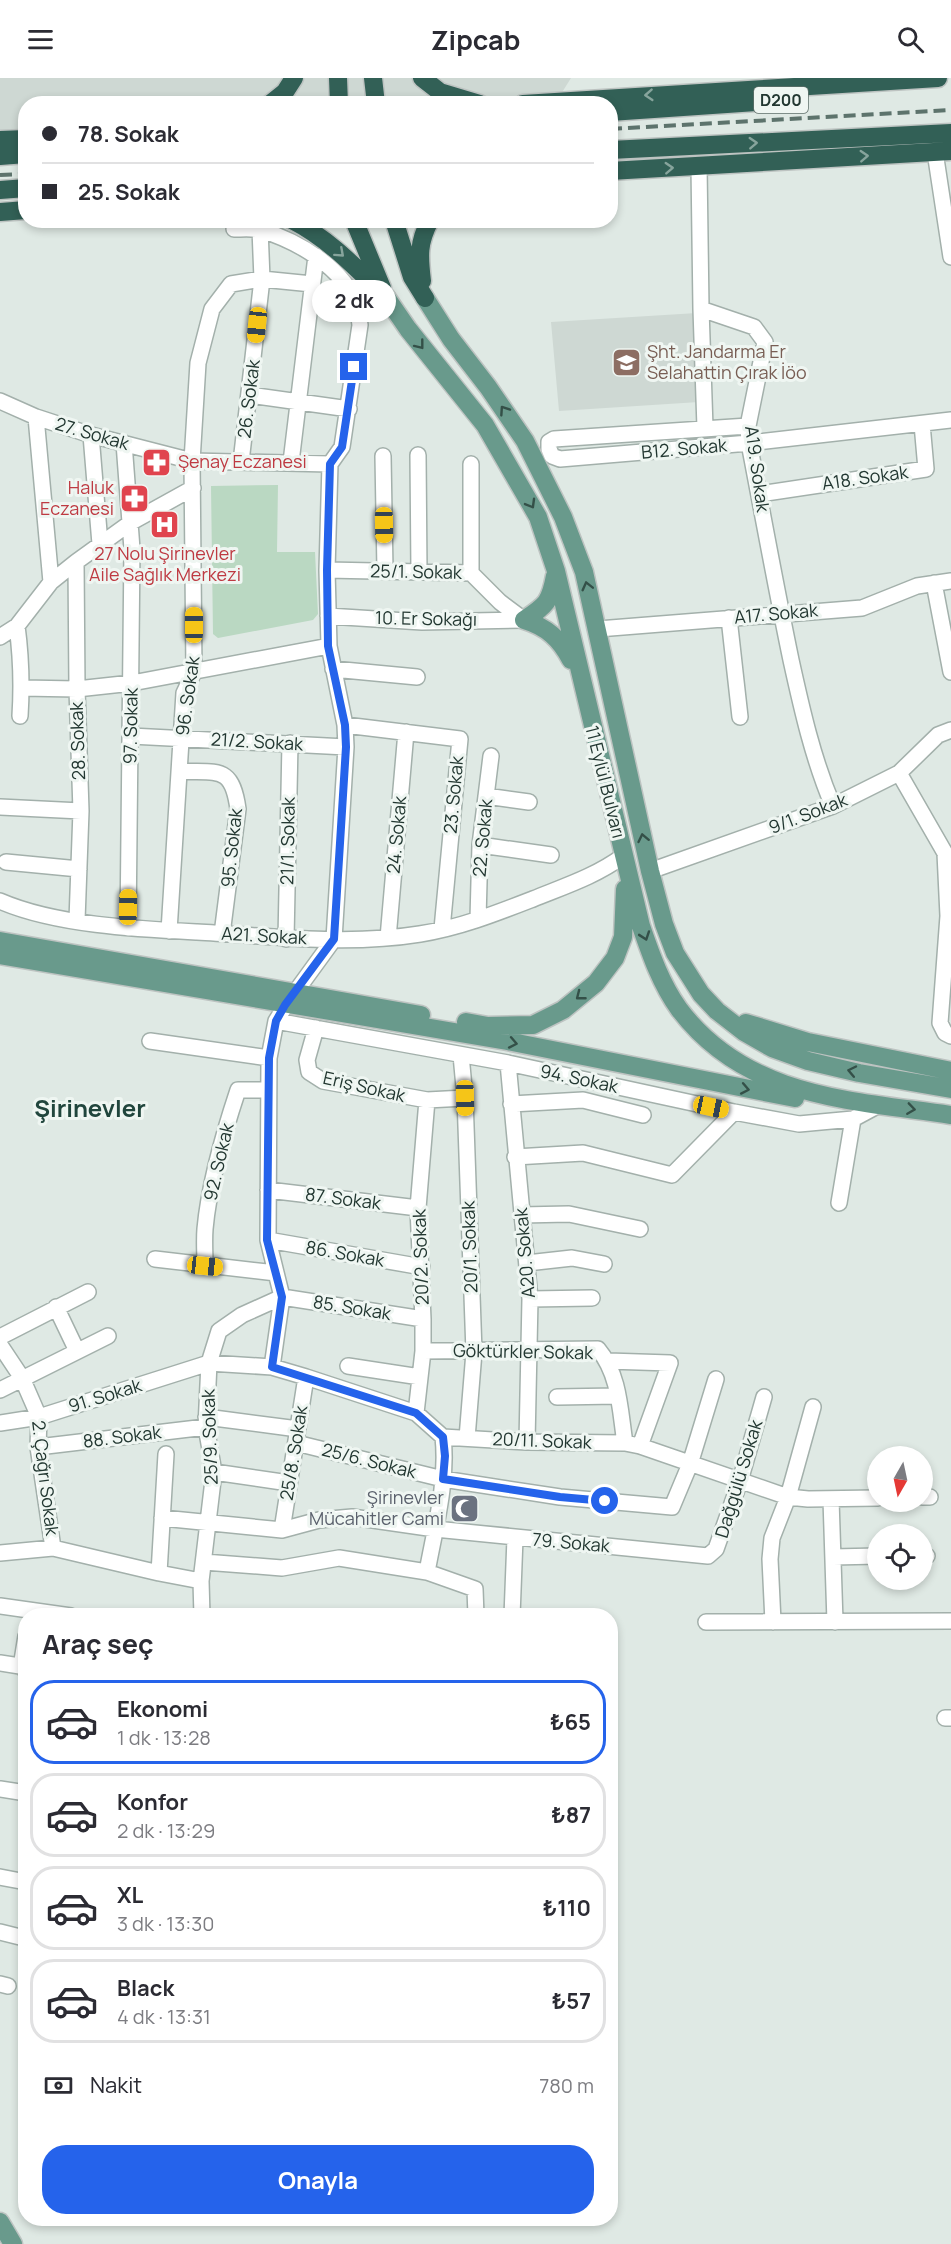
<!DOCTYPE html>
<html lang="tr">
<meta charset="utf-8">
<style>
body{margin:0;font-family:Manrope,sans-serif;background:#f2f2f3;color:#2b2b33;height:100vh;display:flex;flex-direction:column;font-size:22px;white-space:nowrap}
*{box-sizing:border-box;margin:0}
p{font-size:20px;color:#7c7c81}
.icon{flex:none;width:33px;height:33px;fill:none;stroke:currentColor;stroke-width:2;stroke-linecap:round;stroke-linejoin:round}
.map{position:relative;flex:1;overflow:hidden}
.details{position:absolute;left:18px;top:1530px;width:600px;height:618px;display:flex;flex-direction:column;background:#fff;border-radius:24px;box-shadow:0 3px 9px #0003}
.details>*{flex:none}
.top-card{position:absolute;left:18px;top:18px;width:600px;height:132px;border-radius:24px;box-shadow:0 3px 9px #0003;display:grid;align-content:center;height:132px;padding:0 24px;background:#fff}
.needle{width:39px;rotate:189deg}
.fabs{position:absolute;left:867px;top:1368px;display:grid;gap:12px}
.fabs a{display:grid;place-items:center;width:66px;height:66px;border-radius:50%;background:#fff;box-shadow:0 3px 9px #0003;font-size:30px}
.end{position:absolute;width:27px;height:27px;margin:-14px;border:8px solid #2563eb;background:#fff;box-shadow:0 0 0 3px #fff}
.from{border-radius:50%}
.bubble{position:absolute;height:42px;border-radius:21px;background:#fff;box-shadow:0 3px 9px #0003;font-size:20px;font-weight:700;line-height:42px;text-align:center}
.car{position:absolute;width:18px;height:36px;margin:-18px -9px;border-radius:8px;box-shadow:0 0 4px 2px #0007;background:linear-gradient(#f5c518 24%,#345 0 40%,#f5c518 0 76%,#345 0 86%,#f5c518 0)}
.top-card b{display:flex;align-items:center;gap:21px;height:57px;font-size:22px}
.top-card b+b{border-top:2px solid #e1e1e2}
.top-card i{width:15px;height:15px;background:#2b2b33}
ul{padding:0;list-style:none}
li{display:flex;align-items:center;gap:18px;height:84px;margin:0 12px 9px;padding:0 12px;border:3px solid #e1e1e2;border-radius:24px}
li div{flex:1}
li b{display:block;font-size:22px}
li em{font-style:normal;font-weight:700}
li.current{border-color:#2563eb}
li>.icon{width:54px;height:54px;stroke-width:1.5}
h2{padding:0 24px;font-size:27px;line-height:72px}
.pay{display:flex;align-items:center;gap:15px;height:66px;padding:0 24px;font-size:22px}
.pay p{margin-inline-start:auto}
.button{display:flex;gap:12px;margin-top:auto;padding:12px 24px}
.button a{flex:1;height:69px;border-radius:24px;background:#2563eb;color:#fff;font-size:24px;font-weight:700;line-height:69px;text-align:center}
header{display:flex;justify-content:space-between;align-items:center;height:78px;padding:0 24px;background:#fff;font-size:27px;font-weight:700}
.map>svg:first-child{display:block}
.built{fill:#ced8d3}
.green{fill:#bad8c2}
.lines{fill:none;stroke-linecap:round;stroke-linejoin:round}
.minor-casing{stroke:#a3b0ab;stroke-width:18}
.major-casing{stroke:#bdc3c1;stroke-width:21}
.highway-casing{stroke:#bdc3c1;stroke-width:21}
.minor{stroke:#fff;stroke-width:15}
.major{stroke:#699a8c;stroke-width:18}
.highway{stroke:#326056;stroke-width:18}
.rail{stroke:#5d736c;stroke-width:4;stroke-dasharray:12 6;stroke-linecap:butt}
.oneway{stroke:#87a49c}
.oneway2{stroke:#345048}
.route{stroke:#2563eb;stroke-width:8}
.labels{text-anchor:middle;stroke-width:6;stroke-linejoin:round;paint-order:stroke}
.shield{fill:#eff6f2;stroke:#60706b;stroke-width:1.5}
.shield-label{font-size:16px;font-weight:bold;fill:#223731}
.education-label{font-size:18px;fill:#785e54;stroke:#eff6f2;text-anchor:start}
.street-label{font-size:18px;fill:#223731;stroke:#eff6f2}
.health-label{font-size:18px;fill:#be3a42;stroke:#eff6f2;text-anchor:start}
.worship-label{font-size:18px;fill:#5b616d;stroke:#eff6f2;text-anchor:end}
.district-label{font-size:24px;font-weight:bold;fill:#21463d;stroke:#eff6f2}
</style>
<header><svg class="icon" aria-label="menu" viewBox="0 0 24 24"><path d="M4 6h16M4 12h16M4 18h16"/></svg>Zipcab<svg class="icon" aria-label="search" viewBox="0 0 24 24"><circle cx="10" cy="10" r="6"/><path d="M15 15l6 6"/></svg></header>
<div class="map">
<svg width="951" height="2166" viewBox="0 0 951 2166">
<rect width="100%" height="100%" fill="#dfe9e4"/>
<!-- built -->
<path class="built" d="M0,0H571L561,16L445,25L26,26L25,55L0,57Z
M697,235L699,324L559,333L551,244Z"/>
<!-- green -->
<path class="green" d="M278,407L277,474H315L318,536L313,542L218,560L213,556L211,408Z"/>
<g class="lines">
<defs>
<path id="minor" d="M935,74L951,179
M699,88L701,231L754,249L765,264L748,348L749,365C763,438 776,510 791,582C802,632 813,681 833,728
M234,151C242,151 253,150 261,152C298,163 344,190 357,228C359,234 359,241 360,247L342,369L330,386L327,492L329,568L345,647L346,669L334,861L286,927L276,943L269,980L268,1162L282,1219L272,1289
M701,231L705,350
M250,317L349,331
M0,323L36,339L91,357L192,383L330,386
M36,339L51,504
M748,348L554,361L549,364V371L552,378L560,381L749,365L951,342
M91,357L100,466
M124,365L132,471L128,850
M418,377L419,494
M383,378L385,493
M241,384L262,201L260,151
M291,384L316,178
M759,416L926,391L922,346
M76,484L77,611L81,733L77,842
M327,492L471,495L500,524L524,542
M471,495V386
M934,505L951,594
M328,538L422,544L524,542
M729,540L740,639
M17,548C21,578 22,607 20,638
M598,551L862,530L917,508L951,503
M0,559L17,548L51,504L76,484L130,445L193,410
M333,591L417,599
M22,610L77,611L132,605L329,568
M345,647L460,661L442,851
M131,658L346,669
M181,693C218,695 232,687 238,731L222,856
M899,695L945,775L948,838L940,945L945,955L951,958
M486,718L529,724
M0,729L81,733
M480,767L551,777
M6,784L79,791
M650,793L833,728L899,695L938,657L951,652
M0,823C55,847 137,851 197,854C271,858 346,868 420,856C459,850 497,835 533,821C565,808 596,798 623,778
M478,841L480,767L491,678
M169,853L184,615L194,594L192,383L198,285L212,231L231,206L262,201L312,206
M388,860L406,654
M286,861L290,665
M276,943L508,985L734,1034L799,1046L853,1041L879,1027
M316,950L307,982L309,994L323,1003L427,1022L465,1020
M150,963L269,980
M461,977L465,1020L474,1274L467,1360
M508,985L530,1221L527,1364
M511,1026L583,1022L643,1037
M515,1079L583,1075L672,1097L734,1034
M268,1112L418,1130
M839,1125L853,1041
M521,1137L569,1136L640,1151
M268,1162L422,1189
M155,1181L276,1195
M527,1185L572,1180L604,1186
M205,1188C205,1175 204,1163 205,1151C209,1107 224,1054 238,1012H268
M282,1219L423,1241
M530,1221L592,1220
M56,1229L77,1273
M0,1259L88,1214
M0,1267L22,1300L39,1339L38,1369L53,1470
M423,1273L598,1271C620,1297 620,1334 625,1365
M608,1283L670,1285L640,1368
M348,1288L420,1299
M0,1312L108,1258
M557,1319L617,1318
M416,1335L423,1273V1241L418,1130L427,1022
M206,1339L298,1351
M0,1345L39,1339L209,1285L272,1289L306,1299L416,1335L443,1359
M443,1359L527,1364L625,1365L640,1368L788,1419L808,1421L878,1420
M443,1359C448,1403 435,1450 427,1494L475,1511L476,1538
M296,1365L443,1401L560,1419L672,1429L690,1386L716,1301
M38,1369L206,1349
M214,1394L289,1405
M922,1419H930
M831,1421L835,1544
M162,1440L282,1452L319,1442L352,1439L435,1451L708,1478L716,1471L740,1403L764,1319
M282,1452L306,1299
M0,1475L53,1470L159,1495L201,1503
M922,1478H927
M833,1479L878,1478
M204,1484L282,1490L339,1480L427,1494
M159,1495L166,1376
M0,1528L71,1538
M202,1538L201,1503L214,1394L206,1349L209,1285L219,1253L242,1237L282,1219
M512,1538L515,1460
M706,1544L951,1543
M773,1544L770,1481L772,1460L788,1419L813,1329
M0,1585L26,1589
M21,1589L26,1558
M945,1640H951
M0,1711L26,1715
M0,1799L26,1804
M0,1854L20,1859
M0,1906L8,1908"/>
<path id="major" d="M386,219L408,251L485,347L538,439L556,493L641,848C651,877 661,906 679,931C746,1020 850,1022 951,1037
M425,220L451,261L488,309L525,363L563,439L584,494L650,793L664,846L675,875L701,916L717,933L744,954L772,970L808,983L859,995L951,1011
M524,542C547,549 560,561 571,582
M524,542C546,527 550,525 555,498
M0,863L421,937
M0,877L507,963L795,1020
M466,944L488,948L533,947L563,932L596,905L615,880L623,859L625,811
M746,945L808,964L951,993
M0,2144L13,2166"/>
<path id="highway" d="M338,0L339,26
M373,0L376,26
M422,0L440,14L480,26
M270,26L285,14L294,0
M523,26L938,0
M610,34L785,22
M0,62L26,61
M610,72L951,55
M0,78L26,76
M610,93L951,73
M0,112L26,110
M0,134L26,132
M292,142C329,161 356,190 386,219
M354,142L382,210
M394,142L412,199L425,220
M422,203C419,178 418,165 430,142"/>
</defs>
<!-- minor casing -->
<use href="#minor" class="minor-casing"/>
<!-- major casing -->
<use href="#major" class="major-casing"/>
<!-- highway casing -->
<use href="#highway" class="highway-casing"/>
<!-- minor -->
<use href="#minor" class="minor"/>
<!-- major -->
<use href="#major" class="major"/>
<!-- highway -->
<use href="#highway" class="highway"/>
<!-- rail -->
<path class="rail" d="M610,51L951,32
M0,97L26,96"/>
</g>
<!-- one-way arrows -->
<defs><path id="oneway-chevron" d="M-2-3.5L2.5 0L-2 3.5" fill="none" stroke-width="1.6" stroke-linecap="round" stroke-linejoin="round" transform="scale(1.5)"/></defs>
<g class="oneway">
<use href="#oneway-chevron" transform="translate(649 17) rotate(176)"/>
<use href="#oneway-chevron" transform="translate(753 65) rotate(-3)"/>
<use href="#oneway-chevron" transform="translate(864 78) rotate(-3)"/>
<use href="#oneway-chevron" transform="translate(669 90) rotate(-3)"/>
<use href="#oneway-chevron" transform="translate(340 175) rotate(42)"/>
</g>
<g class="oneway2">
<use href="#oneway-chevron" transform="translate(420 267) rotate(52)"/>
<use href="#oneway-chevron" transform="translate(504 332) rotate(-124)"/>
<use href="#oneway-chevron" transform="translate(531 426) rotate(60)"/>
<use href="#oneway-chevron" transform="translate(587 508) rotate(-104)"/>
<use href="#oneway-chevron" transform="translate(643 760) rotate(-102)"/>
<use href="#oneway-chevron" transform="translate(645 858) rotate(71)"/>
<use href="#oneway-chevron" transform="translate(580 918) rotate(142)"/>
<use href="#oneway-chevron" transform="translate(513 965) rotate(11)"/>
<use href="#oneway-chevron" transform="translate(852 993) rotate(-168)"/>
<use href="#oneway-chevron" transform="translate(745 1011) rotate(11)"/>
<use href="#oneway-chevron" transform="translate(911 1031) rotate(8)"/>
</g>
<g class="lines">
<!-- route -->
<path class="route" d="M354,289L342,369L330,386L327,492L328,568L345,647L346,669L334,861L285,927L276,943L269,980L267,1162L282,1219L272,1289L416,1335L443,1359L445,1378L443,1401L560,1419L605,1423"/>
</g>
<!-- icons -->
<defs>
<symbol id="school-square" viewBox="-11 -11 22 22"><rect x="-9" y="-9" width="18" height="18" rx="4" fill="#8d6e63" stroke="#eff6f2"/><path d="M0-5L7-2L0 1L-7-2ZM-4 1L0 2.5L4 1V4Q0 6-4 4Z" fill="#fff"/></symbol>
<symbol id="pharmacy-square" viewBox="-11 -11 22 22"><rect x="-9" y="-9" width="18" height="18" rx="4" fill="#e0444e" stroke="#eff6f2"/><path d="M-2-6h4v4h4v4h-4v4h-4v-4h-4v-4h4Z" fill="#fff"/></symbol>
<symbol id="hospital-square" viewBox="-11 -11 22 22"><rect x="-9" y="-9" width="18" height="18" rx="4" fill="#e0444e" stroke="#eff6f2"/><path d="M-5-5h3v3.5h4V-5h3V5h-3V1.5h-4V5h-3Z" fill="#fff"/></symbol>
<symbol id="mosque-square" viewBox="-11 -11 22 22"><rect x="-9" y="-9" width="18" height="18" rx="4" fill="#6b7280" stroke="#eff6f2"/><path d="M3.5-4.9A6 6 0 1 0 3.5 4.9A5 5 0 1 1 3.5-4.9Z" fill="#fff"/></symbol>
</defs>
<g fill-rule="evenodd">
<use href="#school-square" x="610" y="268" width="33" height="33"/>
<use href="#pharmacy-square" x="140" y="368" width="33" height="33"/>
<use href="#pharmacy-square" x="118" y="404" width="33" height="33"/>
<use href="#hospital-square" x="148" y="430" width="33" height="33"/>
<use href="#mosque-square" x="448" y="1414" width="33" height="33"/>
</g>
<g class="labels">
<!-- shield labels -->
<rect class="shield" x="754" y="9" width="54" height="26" rx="4.5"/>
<g class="shield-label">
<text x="781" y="28">D200</text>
</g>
<!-- education labels -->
<g class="education-label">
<text x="647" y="280">Şht. Jandarma Er<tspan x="647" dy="21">Selahattin Çırak İöo</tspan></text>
</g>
<!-- street labels -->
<g class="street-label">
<text transform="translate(249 321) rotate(-83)" y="6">26. Sokak</text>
<text transform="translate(92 356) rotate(16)" y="6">27. Sokak</text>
<text transform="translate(684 371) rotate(-5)" y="6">B12. Sokak</text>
<text transform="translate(757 391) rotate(82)" y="6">A19. Sokak</text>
<text transform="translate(865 400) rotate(-8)" y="6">A18. Sokak</text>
<text transform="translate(416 494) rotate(1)" y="6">25/1. Sokak</text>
<text transform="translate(776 536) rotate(-5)" y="6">A17. Sokak</text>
<text transform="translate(426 541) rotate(1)" y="6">10. Er Sokağı</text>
<text transform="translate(188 618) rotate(-82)" y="6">96. Sokak</text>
<text transform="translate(131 648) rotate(-89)" y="6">97. Sokak</text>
<text transform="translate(78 663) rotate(-92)" y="6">28. Sokak</text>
<text transform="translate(257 664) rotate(3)" y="6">21/2. Sokak</text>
<text transform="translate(605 704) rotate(76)" y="6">11 Eylül Bulvarı</text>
<text transform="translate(454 717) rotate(-85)" y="6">23. Sokak</text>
<text transform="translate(808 736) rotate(-21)" y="6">9/1. Sokak</text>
<text transform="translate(397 757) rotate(-85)" y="6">24. Sokak</text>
<text transform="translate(483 760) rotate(-85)" y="6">22. Sokak</text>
<text transform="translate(288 763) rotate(-89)" y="6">21/1. Sokak</text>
<text transform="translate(232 770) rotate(-84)" y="6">95. Sokak</text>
<text transform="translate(264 858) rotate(3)" y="6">A21. Sokak</text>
<text transform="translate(579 1001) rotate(12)" y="6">94. Sokak</text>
<text transform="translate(364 1009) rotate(13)" y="6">Eriş Sokak</text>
<text transform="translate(219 1084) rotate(-77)" y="6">92. Sokak</text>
<text transform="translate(343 1121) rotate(7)" y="6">87. Sokak</text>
<text transform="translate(470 1169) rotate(-92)" y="6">20/1. Sokak</text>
<text transform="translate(525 1175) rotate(-95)" y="6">A20. Sokak</text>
<text transform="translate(345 1176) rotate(10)" y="6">86. Sokak</text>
<text transform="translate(421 1179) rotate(-92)" y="6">20/2. Sokak</text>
<text transform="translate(352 1230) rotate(9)" y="6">85. Sokak</text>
<text transform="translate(523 1274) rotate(1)" y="6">Göktürkler Sokak</text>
<text transform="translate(105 1318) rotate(-17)" y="6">91. Sokak</text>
<text transform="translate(122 1359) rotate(-7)" y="6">88. Sokak</text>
<text transform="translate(210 1359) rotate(-92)" y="6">25/9. Sokak</text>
<text transform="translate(542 1363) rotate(2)" y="6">20/11. Sokak</text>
<text transform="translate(294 1375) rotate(-81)" y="6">25/8. Sokak</text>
<text transform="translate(369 1383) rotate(14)" y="6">25/6. Sokak</text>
<text transform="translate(45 1400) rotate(83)" y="6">2. Çağrı Sokak</text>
<text transform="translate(739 1401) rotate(-73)" y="6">Dağgülü Sokak</text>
<text transform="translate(571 1465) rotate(5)" y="6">79. Sokak</text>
</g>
<!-- health labels -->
<g class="health-label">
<text x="178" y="390">Şenay Eczanesi</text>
<text x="114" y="416" text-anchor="end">Haluk<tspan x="114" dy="21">Eczanesi</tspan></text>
<text x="165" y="482" text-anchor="middle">27 Nolu Şirinevler<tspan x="165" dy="21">Aile Sağlık Merkezi</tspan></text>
</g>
<!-- worship labels -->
<g class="worship-label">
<text x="444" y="1426">Şirinevler<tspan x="444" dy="21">Mücahitler Cami</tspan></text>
</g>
<!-- district labels -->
<g class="district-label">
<text x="90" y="1039">Şirinevler</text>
</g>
</g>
</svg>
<div class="fabs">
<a><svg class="needle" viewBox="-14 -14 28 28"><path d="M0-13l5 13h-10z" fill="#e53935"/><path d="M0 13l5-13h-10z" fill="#7c7c81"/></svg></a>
<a><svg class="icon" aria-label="locate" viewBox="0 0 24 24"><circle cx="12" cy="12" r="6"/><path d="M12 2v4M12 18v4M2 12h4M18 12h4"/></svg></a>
</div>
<i class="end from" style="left:605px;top:1423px"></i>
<i class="end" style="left:354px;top:289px"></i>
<div class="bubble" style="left:312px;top:202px;width:84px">2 dk</div>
<i class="car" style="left:257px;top:247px;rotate:186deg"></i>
<i class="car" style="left:384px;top:447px;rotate:179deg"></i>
<i class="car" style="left:194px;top:547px;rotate:0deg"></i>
<i class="car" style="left:128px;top:829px;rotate:1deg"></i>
<i class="car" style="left:465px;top:1020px;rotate:179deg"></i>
<i class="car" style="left:711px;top:1029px;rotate:102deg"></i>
<i class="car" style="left:205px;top:1188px;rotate:96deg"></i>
<div class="top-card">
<b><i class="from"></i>78. Sokak</b>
<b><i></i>25. Sokak</b>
</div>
<section class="details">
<h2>Araç seç</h2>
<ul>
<li class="current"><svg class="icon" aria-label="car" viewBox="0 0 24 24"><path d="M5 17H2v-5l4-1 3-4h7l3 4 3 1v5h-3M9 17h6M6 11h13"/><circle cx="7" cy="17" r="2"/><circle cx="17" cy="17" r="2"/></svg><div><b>Ekonomi</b><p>1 dk · 13:28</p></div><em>₺65</em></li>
<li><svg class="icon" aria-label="car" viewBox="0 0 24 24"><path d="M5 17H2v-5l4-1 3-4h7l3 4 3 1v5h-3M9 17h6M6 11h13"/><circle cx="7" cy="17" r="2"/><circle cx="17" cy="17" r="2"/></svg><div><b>Konfor</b><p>2 dk · 13:29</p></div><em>₺87</em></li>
<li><svg class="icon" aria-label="car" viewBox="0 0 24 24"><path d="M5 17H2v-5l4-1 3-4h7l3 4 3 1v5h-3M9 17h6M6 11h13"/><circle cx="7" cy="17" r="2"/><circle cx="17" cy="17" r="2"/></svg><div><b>XL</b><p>3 dk · 13:30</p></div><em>₺110</em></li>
<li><svg class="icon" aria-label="car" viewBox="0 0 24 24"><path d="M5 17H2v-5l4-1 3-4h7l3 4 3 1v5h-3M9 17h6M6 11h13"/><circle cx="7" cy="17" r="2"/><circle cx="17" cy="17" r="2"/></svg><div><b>Black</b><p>4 dk · 13:31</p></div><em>₺57</em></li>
</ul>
<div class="pay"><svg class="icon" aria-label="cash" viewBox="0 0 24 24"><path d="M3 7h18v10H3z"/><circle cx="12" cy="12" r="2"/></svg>Nakit<p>780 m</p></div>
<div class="button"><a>Onayla</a></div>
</section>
</div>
